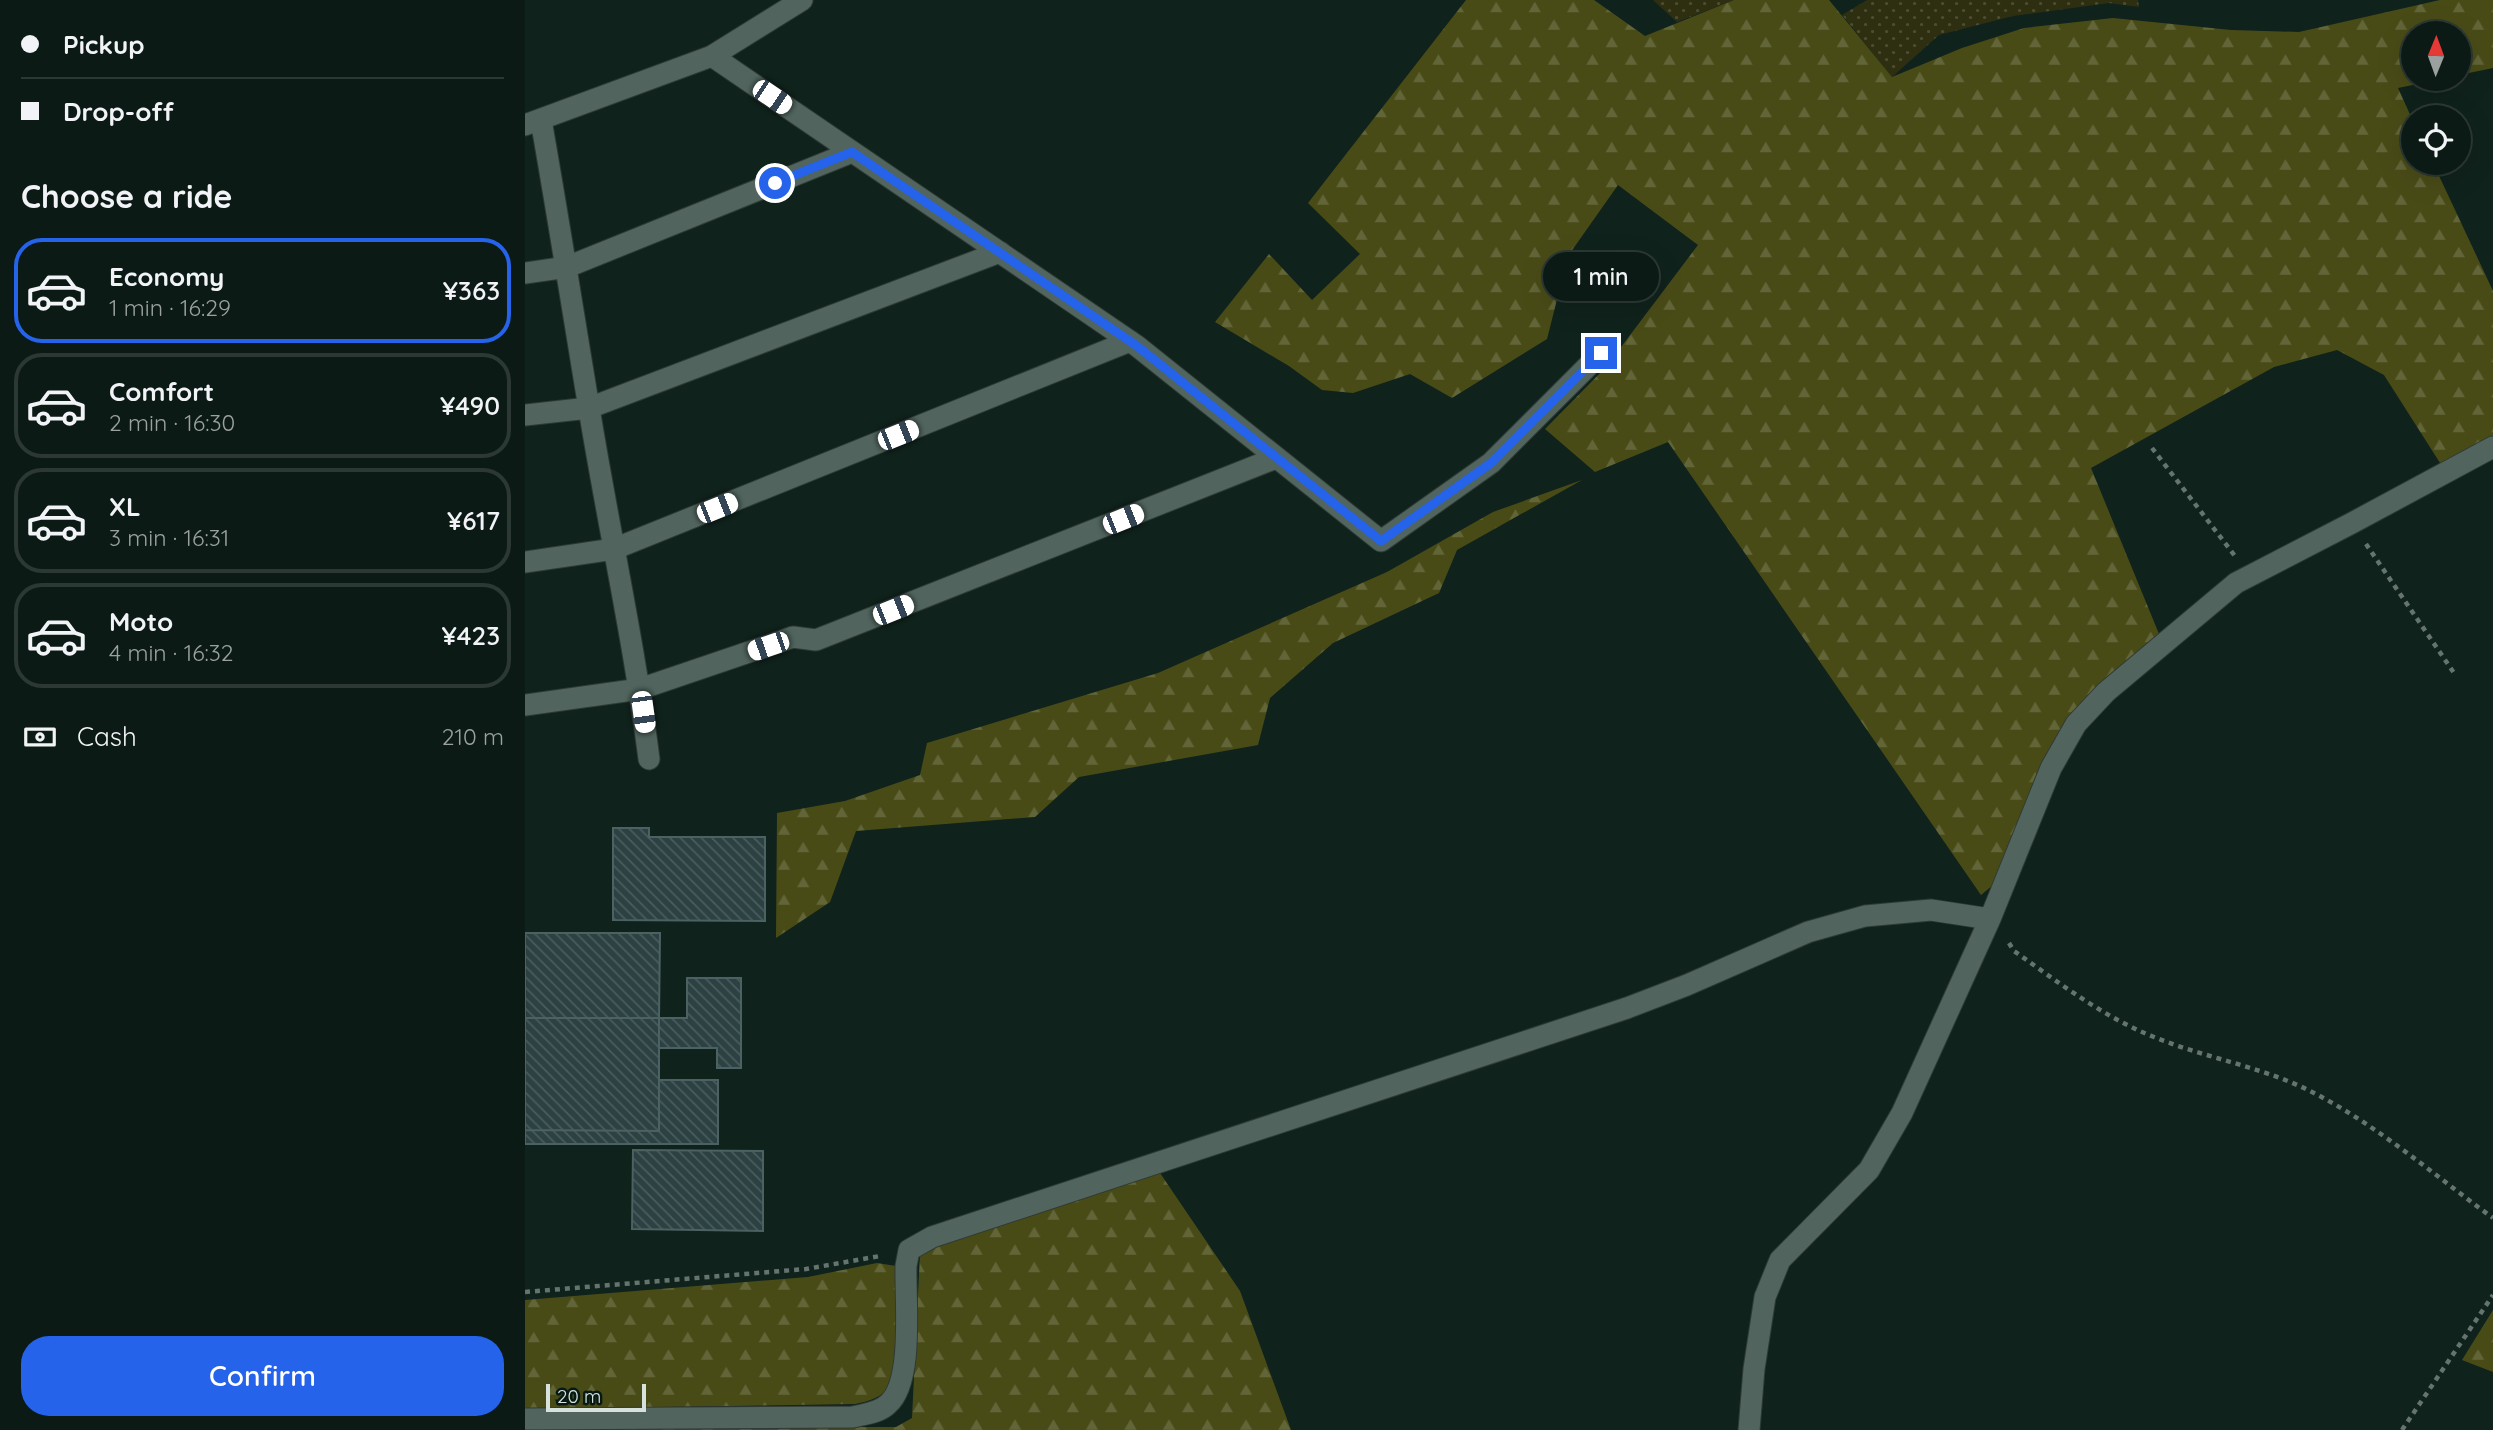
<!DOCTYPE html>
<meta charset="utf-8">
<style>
body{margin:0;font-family:Quicksand,sans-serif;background:#1a2722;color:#f1f3f6;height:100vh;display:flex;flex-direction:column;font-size:26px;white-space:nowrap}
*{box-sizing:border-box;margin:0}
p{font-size:23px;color:#9aa1a0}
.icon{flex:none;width:38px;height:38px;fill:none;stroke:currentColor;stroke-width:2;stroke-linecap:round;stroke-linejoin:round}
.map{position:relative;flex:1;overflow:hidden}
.sheet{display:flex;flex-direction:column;background:#0c1a15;width:525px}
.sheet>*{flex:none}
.banner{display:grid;align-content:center;height:154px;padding:0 21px;background:#0c1a15}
.needle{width:46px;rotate:1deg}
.controls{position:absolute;left:1876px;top:21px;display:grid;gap:14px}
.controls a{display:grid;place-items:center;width:70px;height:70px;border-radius:50%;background:#0c1a15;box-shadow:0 7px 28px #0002,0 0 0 2px #2c3834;font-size:35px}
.scale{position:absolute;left:21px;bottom:18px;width:100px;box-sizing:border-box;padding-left:7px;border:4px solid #d7e2de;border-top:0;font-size:19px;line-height:24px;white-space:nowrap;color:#d7e2de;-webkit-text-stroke:5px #071913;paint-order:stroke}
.end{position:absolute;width:32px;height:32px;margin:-16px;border:9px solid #2563eb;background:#fff;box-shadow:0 0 0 4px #fff}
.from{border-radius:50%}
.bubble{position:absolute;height:49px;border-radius:24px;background:#0c1a15;box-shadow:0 7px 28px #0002,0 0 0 2px #2c3834;font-size:23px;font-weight:600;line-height:49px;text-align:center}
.car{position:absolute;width:21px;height:42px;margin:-21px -10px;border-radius:9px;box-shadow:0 0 5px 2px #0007;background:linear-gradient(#fff 24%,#345 0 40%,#fff 0 76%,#345 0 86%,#fff 0)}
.banner b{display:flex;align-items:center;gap:24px;height:66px;font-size:26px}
.banner b+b{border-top:2px solid #2c3834}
.banner i{width:18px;height:18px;background:#f1f3f6}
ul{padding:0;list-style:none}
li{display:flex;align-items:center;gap:21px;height:105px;margin:0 14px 10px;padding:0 7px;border:4px solid #2c3834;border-radius:28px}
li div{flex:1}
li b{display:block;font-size:26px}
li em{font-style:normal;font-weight:600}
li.active{border-color:#2563eb}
li>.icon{width:63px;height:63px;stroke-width:1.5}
h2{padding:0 21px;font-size:32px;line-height:84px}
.pay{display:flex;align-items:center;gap:18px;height:77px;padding:0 21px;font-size:26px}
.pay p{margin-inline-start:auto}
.primary-button{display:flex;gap:14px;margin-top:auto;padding:14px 21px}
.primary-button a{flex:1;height:80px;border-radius:28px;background:#2563eb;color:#fff;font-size:28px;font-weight:600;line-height:80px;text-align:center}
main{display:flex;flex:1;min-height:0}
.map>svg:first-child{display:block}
.grass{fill:url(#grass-dots)}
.forest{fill:url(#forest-firs)}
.building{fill:url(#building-back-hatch);stroke:#4b6162;stroke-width:2}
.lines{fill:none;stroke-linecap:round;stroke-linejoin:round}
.street-casing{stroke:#2f3a36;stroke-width:23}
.path{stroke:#65746f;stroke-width:4.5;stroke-dasharray:5 5;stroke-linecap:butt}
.street{stroke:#51655e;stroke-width:21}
.route{stroke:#2563eb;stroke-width:9}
</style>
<main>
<section class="sheet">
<div class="banner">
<b><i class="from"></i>Pickup</b>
<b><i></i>Drop-off</b>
</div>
<h2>Choose a ride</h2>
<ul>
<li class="active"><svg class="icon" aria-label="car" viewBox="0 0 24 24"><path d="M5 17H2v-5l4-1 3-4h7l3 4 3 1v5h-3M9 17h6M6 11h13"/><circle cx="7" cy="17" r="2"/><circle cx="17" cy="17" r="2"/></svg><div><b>Economy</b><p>1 min · 16:29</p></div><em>¥363</em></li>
<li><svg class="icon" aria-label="car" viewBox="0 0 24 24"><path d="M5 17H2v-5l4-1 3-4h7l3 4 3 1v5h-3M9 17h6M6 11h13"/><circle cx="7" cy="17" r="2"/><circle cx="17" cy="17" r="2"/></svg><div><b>Comfort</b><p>2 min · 16:30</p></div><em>¥490</em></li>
<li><svg class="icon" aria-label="car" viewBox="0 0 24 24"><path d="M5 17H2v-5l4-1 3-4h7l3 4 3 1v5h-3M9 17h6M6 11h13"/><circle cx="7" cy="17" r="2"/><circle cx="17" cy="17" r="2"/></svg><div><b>XL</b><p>3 min · 16:31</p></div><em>¥617</em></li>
<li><svg class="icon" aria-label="car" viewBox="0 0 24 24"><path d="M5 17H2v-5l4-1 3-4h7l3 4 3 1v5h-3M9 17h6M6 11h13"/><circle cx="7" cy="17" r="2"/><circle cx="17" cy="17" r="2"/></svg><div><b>Moto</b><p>4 min · 16:32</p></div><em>¥423</em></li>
</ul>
<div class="pay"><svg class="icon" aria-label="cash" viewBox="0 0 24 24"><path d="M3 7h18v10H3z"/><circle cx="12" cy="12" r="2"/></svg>Cash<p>210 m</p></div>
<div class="primary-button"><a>Confirm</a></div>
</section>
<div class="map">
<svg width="1968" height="1430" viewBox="0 0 1968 1430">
<defs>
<pattern id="grass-dots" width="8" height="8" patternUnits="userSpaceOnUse" patternTransform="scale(1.75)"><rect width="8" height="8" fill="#2e2f10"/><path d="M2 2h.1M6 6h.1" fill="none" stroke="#4c4d32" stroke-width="1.8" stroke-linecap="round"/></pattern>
<pattern id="forest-firs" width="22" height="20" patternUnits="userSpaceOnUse" patternTransform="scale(1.75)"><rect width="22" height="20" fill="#494b17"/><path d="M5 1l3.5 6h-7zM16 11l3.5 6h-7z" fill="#626538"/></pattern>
<pattern id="building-back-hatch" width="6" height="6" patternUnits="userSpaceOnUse" patternTransform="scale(1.75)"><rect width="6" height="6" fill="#2c4142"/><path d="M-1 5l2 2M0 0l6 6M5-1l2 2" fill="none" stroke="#4a5c5d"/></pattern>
</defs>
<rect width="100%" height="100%" fill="#10221c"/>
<!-- grass -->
<path class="grass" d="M1128,0H1209L1152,22Z
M1342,0H1613L1614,7L1584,3L1488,16L1414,35L1367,77L1317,15Z"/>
<!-- forest -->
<path class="forest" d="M941,0H1069L1120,36L1209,0H1304L1367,77L1437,48L1499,28L1588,18L1706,30L1774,32L1915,0H1968V68L1934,75V33H1888V79H1917L1873,88L1888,121V163H1908L1968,291V437L1917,466L1859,375L1812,350L1749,367L1566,468L1634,634L1573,685L1468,885L1456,895L1143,442L1070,472L1020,429L1081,367L1173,245L1093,185L1043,256L1022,339L927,398L885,374L828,393L797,390L764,366L690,322L744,254L787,300L835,254L783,203Z
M1057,480L932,550L914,593L808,643L745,698L733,745L554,777L510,817L331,831L305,902L251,938L252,813L320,801L395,775L402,743L633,673L862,572L968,512Z
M635,1173L715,1291L766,1430H0V1428L371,1427L387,1418L395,1254L410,1242Z
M352,1263L371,1266C372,1290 379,1367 367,1384C358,1397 345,1401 330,1404L0,1409V1300L283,1277Z
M1968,1310V1372L1937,1360Z"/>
<!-- building -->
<path class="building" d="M88,828H124V837H240V921L88,920Z
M0,933H135L134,1018H0Z
M162,978H216V1068H192V1048H134V1018H162Z
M0,1018H134V1131L0,1130Z
M134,1080H193V1144H0V1130L134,1131Z
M108,1150L238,1151V1231L107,1229Z"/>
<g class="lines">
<defs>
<path id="street" d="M187,56L612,346L856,541L966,463L1076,353
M16,120C33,216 48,312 64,408C83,525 109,641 124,759
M0,125L187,56L277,0
M0,273L42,267L327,152
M0,415L64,408L475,252
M0,562L89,549L605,341
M0,705L115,689L268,637L291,640L751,458
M0,1419L328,1417C340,1414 354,1413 363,1404C389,1382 380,1300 381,1266L384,1250L407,1237L1102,1008L1162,985L1283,932L1340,916L1406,910L1465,919
M1224,1430L1229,1369L1240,1297L1255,1260L1344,1170L1377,1113L1465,919L1526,768L1551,724L1581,692L1711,583L1827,523L1968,447"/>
</defs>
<!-- street casing -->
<use href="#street" class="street-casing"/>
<!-- path -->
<path class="path" d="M1627,448L1710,556
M1841,544L1929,673
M1484,943L1489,951C1533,982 1578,1017 1629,1037C1680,1058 1735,1066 1785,1091C1851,1124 1909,1175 1968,1218
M0,1292L281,1269L355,1256
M1877,1430L1968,1295"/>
<!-- street -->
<use href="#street" class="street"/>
</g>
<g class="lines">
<!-- route -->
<path class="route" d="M250,183L327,152L612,346L856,541L966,463L1076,353"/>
</g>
</svg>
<div class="controls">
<a><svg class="needle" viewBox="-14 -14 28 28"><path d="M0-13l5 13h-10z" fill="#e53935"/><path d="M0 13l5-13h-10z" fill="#9aa1a0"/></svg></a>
<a><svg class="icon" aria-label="locate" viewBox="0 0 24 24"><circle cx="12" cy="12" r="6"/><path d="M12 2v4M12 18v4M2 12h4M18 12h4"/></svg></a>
</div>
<div class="scale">20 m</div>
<i class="end from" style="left:250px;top:183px"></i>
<i class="end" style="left:1076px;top:353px"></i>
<div class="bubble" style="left:1018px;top:252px;width:116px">1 min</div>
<i class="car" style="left:247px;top:97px;rotate:124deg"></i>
<i class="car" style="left:373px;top:435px;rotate:68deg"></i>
<i class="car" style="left:192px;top:508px;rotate:68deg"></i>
<i class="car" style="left:598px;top:519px;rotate:68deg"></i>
<i class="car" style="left:368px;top:610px;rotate:68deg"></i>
<i class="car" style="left:243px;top:646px;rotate:251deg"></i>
<i class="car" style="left:118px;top:712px;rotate:172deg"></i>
</div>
</main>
